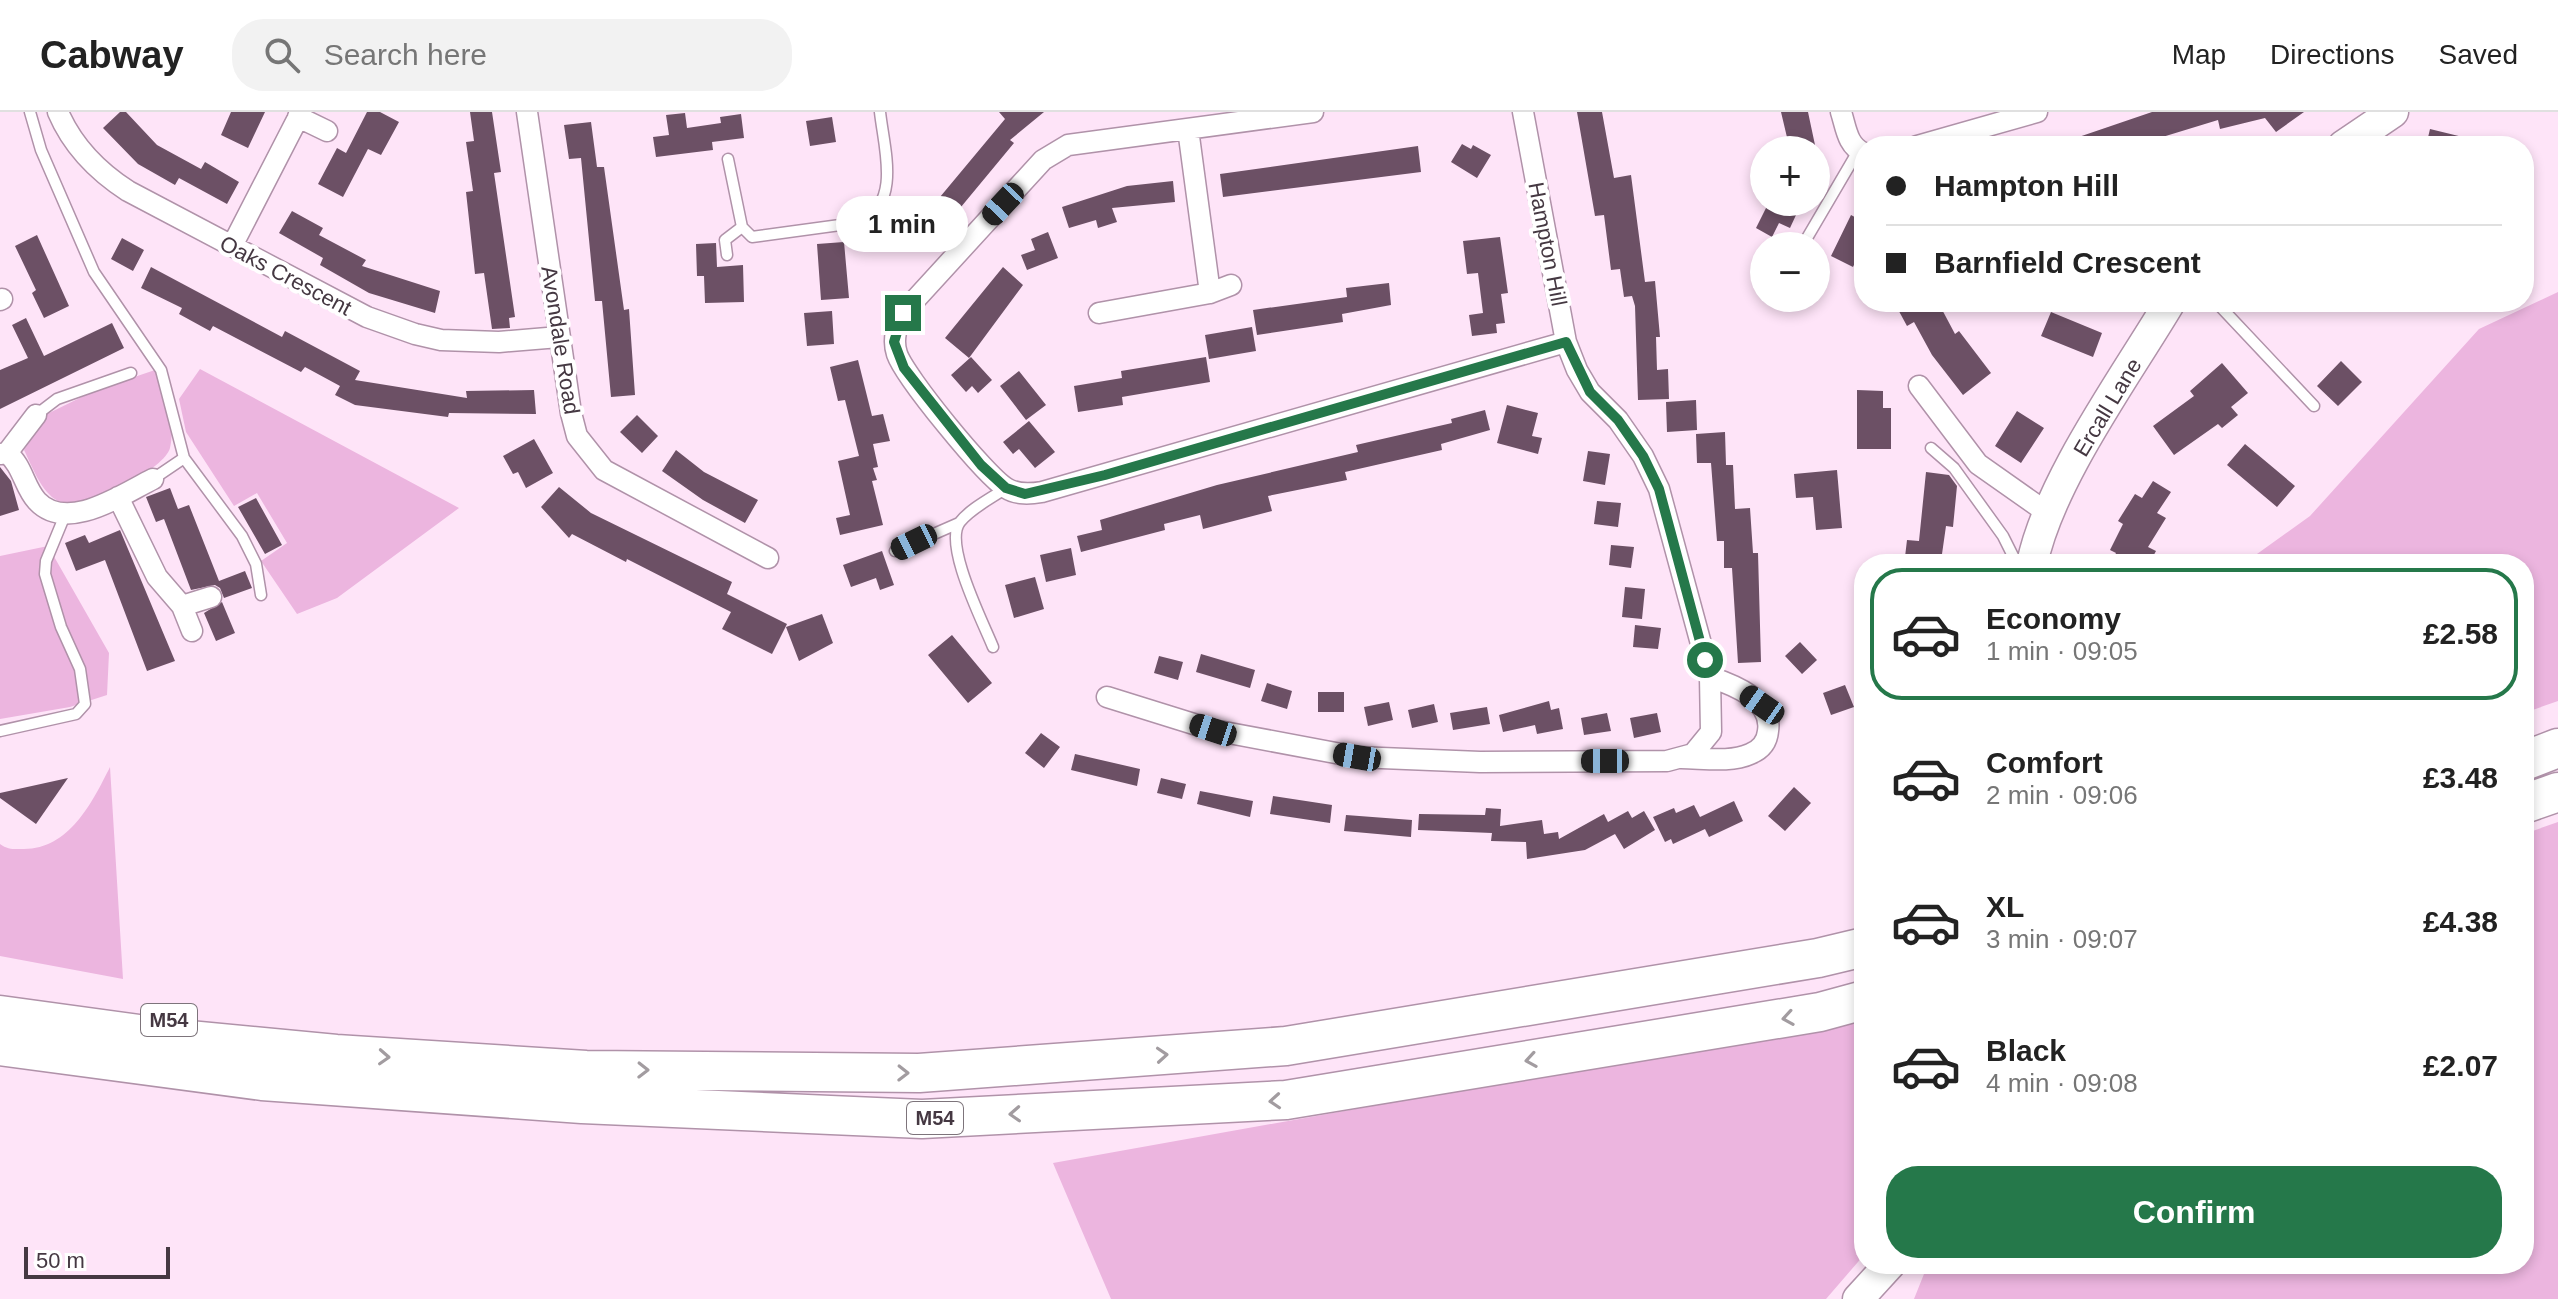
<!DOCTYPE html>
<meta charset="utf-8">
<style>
body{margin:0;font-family:Arial,sans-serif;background:#f2f2f2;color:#222;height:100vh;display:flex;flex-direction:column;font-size:30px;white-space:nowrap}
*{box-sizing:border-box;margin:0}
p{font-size:26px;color:#767676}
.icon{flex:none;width:44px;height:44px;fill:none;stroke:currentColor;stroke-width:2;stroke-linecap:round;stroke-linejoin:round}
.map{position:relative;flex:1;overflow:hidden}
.panel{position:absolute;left:1854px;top:442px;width:680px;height:720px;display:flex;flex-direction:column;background:#fff;border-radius:32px;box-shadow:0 4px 12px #0003}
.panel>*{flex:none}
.banner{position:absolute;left:1854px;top:24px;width:680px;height:176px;border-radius:32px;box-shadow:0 4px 12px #0003;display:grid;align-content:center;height:176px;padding:0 32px;background:#fff}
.controls{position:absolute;left:1750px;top:24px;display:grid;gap:16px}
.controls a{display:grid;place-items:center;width:80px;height:80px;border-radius:50%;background:#fff;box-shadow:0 4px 12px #0003;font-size:40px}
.scale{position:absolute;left:24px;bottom:20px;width:146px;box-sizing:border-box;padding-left:8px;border:4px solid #453842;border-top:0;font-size:22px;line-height:28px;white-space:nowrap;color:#453842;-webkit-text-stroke:6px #fff;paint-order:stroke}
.end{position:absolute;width:36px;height:36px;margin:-18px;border:10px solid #25784a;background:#fff;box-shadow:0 0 0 4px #fff}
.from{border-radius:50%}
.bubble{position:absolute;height:56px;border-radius:28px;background:#fff;box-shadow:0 4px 12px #0003;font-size:26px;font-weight:700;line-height:56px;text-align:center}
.car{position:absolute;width:24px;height:48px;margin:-24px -12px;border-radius:10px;box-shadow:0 0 6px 2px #0007;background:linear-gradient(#222 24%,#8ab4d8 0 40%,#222 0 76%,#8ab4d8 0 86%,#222 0)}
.banner b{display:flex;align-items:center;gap:28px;height:76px;font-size:30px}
.banner b+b{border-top:2px solid #e0e0e0}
.banner i{width:20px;height:20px;background:#222}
ul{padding:14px 0 0;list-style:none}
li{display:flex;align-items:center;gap:24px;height:132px;margin:0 16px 12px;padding:0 16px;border:4px solid transparent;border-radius:32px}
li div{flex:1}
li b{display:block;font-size:30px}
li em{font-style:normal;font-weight:700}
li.active{border-color:#25784a}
li>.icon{width:72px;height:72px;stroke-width:1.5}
.cta{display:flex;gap:16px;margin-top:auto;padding:16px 32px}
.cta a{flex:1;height:92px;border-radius:32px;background:#25784a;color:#fff;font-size:32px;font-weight:700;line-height:92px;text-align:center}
header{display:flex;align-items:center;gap:48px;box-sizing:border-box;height:112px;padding:0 40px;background:#fff;border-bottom:2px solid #e0e0e0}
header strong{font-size:38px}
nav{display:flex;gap:44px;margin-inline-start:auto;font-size:28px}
.search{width:560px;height:72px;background:#f2f2f2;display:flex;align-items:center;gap:20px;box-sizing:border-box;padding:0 28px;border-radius:32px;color:#767676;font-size:30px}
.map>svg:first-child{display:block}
.green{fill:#ecb5df}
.building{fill:#6c5065}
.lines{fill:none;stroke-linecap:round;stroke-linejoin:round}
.lane-casing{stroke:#b092a9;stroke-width:13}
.street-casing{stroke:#b092a9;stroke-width:23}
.secondary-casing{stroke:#b092a9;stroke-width:33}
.highway-casing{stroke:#b092a9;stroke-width:41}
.lane{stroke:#fff;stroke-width:10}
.street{stroke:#fff;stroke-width:20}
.secondary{stroke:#fff;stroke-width:30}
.highway{stroke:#fff;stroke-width:38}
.oneway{stroke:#a29ca0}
.route{stroke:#25784a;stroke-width:10}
.labels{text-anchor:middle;stroke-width:8;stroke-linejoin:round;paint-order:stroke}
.shield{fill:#fff;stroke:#7d747b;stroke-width:2}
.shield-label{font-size:20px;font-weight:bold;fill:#453842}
.street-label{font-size:22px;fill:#453842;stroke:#fff}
</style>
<header>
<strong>Cabway</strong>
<div class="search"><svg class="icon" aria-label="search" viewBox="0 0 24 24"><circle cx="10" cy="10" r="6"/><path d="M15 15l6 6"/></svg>Search here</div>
<nav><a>Map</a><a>Directions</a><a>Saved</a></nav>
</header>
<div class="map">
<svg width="2558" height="1187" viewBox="0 0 2558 1187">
<rect width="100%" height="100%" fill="#fee4f8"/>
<!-- green -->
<path class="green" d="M2558,180V589L2524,601V452H2243L2310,404L2479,217Z
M200,257L459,396L337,486L297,502L261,449L287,431L257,381L234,394L186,320L179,287Z
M155,258C164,282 176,311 170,336C164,359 79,400 58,389C41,380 32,354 24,338L47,302L96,278Z
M48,434L109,541L107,583L70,595L0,607V444Z
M110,655L123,867L0,844V732C8,738 14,737 24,737C69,737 92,691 110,655Z
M2558,710V1187H1914L1928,1152H2524V722Z
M1864,906V1143L1826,1187H1111L1053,1051Z"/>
<!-- building -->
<path class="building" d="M120,0H126L157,33L201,57L205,50L239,70L227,92L179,66L175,73L138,52L103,16Z
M231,0H265L248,36L221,23Z
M367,0H380L399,10L381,43L368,37L343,85L318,72L337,36L346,41Z
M470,0H492L501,60L494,61L515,205L509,206L510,216L492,217L484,161L475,162L466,80L473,79L466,30L474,29Z
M999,0H1044L1010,28L1014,31L927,136L910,121L1005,7Z
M1577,0H1602L1614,66L1631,63L1645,170L1655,169L1660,225H1656L1657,258L1668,257L1669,287L1638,288L1635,194L1632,184L1624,185L1620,157L1611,158L1604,103L1595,104Z
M1781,0H1808L1815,33L1790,38Z
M2152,0H2304L2276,20L2265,6L2220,17L2218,8L2133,34H2064V30Z
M685,1L687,16L721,11L720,5L741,2L744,26L712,30L713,38L656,45L653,25L669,23L666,3Z
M832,5L836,30L810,34L806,9Z
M591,10L597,55H604L624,198L629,197L635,283L611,285L602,189H595L581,46L569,47L564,13Z
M2430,17L2475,28L2474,34H2426Z
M1462,32L1471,37L1473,33L1491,43L1477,66L1451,50Z
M1418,34L1421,60L1223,85L1220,62Z
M1173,69L1175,90L1112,96L1117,110L1098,116L1096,108L1069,116L1062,95L1127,74Z
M1769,90H1802L1790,116L1779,111L1772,125L1756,116Z
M292,99L323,116L319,123L366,148L362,154L440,179L435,201L369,181L320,153L323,146L279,121Z
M1851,103L1864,110V132L1853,155L1831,144Z
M1048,120L1058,146L1027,158L1021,143L1035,138L1031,127Z
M37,123L69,194L44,206L32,181L36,178L15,134Z
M1500,125L1508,181L1501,182L1505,211L1496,212L1497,221L1472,224L1469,203L1483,201L1478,161L1467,162L1463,129Z
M122,126L144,138L133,159L111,147Z
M844,130L849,186L821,188L817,132Z
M716,131L717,155L743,153L744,190L705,191L704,164H697L696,132Z
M151,155L282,225L285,219L360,259L355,268L467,286L466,279L534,278L536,302L449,301L448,305L355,293L335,283L340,274L305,255L301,260L213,214L210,219L179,202L182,196L141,176Z
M1003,155L1023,173L969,246L945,226Z
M1389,171L1391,193L1342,202L1343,210L1257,223L1253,198L1347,185L1346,176Z
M1894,190H1938L1955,222L1959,219L1991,261L1963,283L1932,243L1914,210L1907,214Z
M832,199L834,232L807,234L804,201Z
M2051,200L2102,221L2093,245L2041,224Z
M26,206L44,244L112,211L124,236L0,297V258L28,246L12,213Z
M1252,215L1256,239L1209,247L1205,223Z
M971,245L992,268L978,281L972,274L966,280L951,263Z
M1206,245L1210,270L1122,285L1123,293L1078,300L1074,274L1122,266L1121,259Z
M858,248L872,304L883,302L890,329L873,332L878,355L873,356L877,368L872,369L883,413L840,423L836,406L850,403L838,349L859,344L845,288L838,289L830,255Z
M2341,249L2362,270L2338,294L2317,274Z
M2222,251L2248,281L2231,295L2238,303L2222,316L2218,312L2174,343L2153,314L2194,284L2190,279Z
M1019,259L1046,293L1026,308L1000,274Z
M1857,278L1883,279V296H1891V337H1857Z
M1696,288L1697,318L1667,320L1666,290Z
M1507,293L1538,301L1532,324L1542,326L1538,342L1497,331Z
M1485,298L1490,318L1441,332L1442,338L1345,360L1347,368L1268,384L1272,399L1203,417L1200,403L1164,412L1165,418L1081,440L1077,424L1102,418L1100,408L1217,373L1358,340L1356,333L1452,311L1451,307Z
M2017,299L2044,316L2021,351L1995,334Z
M637,303L658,324L642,341L620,320Z
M1029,309L1055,340L1035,356L1019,337L1013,342L1003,330Z
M1725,320L1726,353H1733L1735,397L1750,396L1753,441H1758L1761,550L1738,551L1732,456H1724V429H1717L1711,351H1697L1696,322Z
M534,327L553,361L526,376L518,360L513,362L503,344Z
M2245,332L2295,374L2277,395L2227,353Z
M676,338L704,360L758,388L745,411L703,388L662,359Z
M1588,339L1610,342L1605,373L1583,369Z
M0,355L11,369L19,398L0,404Z
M1837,358L1842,416L1816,418L1813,385L1796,386L1794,362Z
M1926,360L1949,363L1957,374L1953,415L1946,414L1941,449L1905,445L1907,428L1919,429Z
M2153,369L2171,380L2157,401L2166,406L2148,435L2156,439L2149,452H2110L2116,441L2110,438L2123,412L2118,409L2135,382L2142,386Z
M559,375L591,401L732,470L727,482L787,512L772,542L722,517L731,500L627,447L626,450L572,422L569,426L541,395Z
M170,376L178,397L189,393L219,469L245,459L252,476L224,486L220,476L215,473L191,478L164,407L156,410L146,385Z
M256,386L282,433L265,442L238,395Z
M1597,389L1621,391L1618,415L1594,412Z
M120,418L175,549L147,559L105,448L76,459L65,431L85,423L89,431Z
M1611,433L1634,435L1631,456L1609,453Z
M1071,436L1076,463L1046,470L1040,443Z
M882,439L894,473L880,478L876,466L851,475L843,453Z
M1035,465L1044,497L1014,506L1005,473Z
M1625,475L1645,477L1642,507L1622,505Z
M222,490L235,521L216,529L204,501Z
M822,502L833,531L799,549L786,515Z
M1635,513L1661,516L1658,537L1633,535Z
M952,523L992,571L968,591L928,543Z
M1800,530L1817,548L1802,562L1785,544Z
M1201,542L1255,558L1250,576L1196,560Z
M1159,544L1183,550L1178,568L1154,561Z
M1267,571L1292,579L1287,597L1261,589Z
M1845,573L1854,595L1831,603L1823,581Z
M1318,580H1344V600H1318Z
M1549,589L1551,598L1559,596L1563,617L1537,622L1535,613L1503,620L1499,603Z
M1389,590L1393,608L1368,614L1364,595Z
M1434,592L1438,610L1412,616L1408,598Z
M1487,595L1490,612L1453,618L1450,601Z
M1607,601L1611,619L1584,623L1581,606Z
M1657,601L1661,620L1634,626L1630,606Z
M1041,621L1060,635L1044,656L1025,641Z
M1075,642L1140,657L1137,674L1071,658Z
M68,666L36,712L0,686V681Z
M1161,666L1186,672L1182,687L1157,681Z
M1794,675L1811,691L1785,719L1768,704Z
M1200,679L1253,689L1250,705L1197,692Z
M1273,684L1332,693L1330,711L1270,702Z
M1734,689L1743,709L1709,725L1705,717L1673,732L1671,727L1665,730L1653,705L1674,696L1676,701L1694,693L1700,705Z
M1486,696L1501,697L1500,714L1542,708L1544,722L1558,720L1559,727L1604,702L1608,710L1628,699L1632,706L1644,699L1655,718L1624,737L1615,722L1585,738L1527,747L1526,730L1491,729L1492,721L1418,718L1419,702L1485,703Z
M1346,703L1412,708L1411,725L1344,719Z"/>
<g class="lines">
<defs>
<path id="lane" d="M30,0L41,38L94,160L161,258L184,346L242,424L256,452L261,483
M728,47L742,115L752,125L862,110C901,88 884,37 880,0
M1807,126L1858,39
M727,143L725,128L742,115
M2216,190L2314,294
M36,303L57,287L131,261
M1931,336L1954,356L2003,424L2017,452
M153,367L184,346
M895,439L959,411
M993,535C983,510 943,432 960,410C971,396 992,386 1006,376
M0,619L76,602L85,592L80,557L61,515L45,462L46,449L65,403"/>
<path id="street" d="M58,0C73,35 97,59 128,79L367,205L415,222L441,228L499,230L559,225
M527,0L571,301L577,324L604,358L768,446
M1313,0L1068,33L1043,48L903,201C897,214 892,227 897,242C905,265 985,363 1006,376C1017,383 1030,382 1042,380L1566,230
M1841,0C1846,15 1847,34 1864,41
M298,5L327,19
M1188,17L1210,181
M1917,34L2037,0
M232,134L301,0
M0,188L2,187
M1099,201L1210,181L1231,173
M1919,274L1978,352L2049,402
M7,341L36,303
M0,342L7,341C23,354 24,375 37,389C67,421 121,383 153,367
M118,385L157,465L182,494L192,519
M182,494L211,485
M1107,585L1213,618L1357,645L1480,650L1667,649L1693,642L1711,620L1710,565L1659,377L1643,344L1618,308L1590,280L1577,258L1566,230L1523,0
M1681,646C1702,646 1731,651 1750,642C1760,638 1767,631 1768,619C1773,588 1734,573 1710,565"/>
<path id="secondary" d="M2343,34L2393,0
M2032,452C2049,369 2126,264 2170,190
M1858,1187L1890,1152"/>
<path id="highway" d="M2524,649L2558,636
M2524,692L2558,680
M0,903L168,926L336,942L586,958L919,961L1286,934L1818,846L1864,835
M0,934L262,969L582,992L922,1007L1286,988L1820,900L1864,888"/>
</defs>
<!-- lane casing -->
<use href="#lane" class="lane-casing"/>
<!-- street casing -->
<use href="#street" class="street-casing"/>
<!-- secondary casing -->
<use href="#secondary" class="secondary-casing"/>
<!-- highway casing -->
<use href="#highway" class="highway-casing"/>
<!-- lane -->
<use href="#lane" class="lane"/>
<!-- street -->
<use href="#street" class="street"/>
<!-- secondary -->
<use href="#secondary" class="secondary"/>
<!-- highway -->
<use href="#highway" class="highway"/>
</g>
<!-- one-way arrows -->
<defs><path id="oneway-chevron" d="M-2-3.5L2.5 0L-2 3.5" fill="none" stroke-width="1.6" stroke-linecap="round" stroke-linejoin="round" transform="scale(2)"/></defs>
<g class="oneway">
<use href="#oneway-chevron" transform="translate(1788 906) rotate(171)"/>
<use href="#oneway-chevron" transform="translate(1162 943) rotate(-4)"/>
<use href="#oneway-chevron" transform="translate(384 945) rotate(3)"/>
<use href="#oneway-chevron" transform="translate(1531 948) rotate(171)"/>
<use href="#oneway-chevron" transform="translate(643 958) rotate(1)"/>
<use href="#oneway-chevron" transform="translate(903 961) rotate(1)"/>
<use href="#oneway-chevron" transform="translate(1275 989) rotate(176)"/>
<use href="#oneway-chevron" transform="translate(1015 1002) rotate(177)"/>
</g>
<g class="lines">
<!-- route -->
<path class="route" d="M903,201L894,230L904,256L981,353L1006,376L1025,382L1105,363L1566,230L1590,280L1618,308L1643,344L1659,377L1705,548"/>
</g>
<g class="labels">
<!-- shield labels -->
<g class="shield">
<rect x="141" y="892" width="56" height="32" rx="6"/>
<rect x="907" y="990" width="56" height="32" rx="6"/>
</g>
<g class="shield-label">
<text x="169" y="915">M54</text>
<text x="935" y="1013">M54</text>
</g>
<!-- street labels -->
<g class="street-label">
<text transform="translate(1548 132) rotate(79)" y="8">Hampton Hill</text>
<text transform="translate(286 163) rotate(28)" y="8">Oaks Crescent</text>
<text transform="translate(561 228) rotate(81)" y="8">Avondale Road</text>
<text transform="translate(2107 295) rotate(-59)" y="8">Ercall Lane</text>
</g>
</g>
</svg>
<div class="controls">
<a>+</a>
<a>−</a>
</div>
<div class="scale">50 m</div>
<i class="end from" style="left:1705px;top:548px"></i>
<i class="end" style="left:903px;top:201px"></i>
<div class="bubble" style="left:836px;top:84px;width:132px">1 min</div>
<i class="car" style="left:1003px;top:92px;rotate:223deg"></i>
<i class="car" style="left:914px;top:430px;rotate:244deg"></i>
<i class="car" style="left:1762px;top:593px;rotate:305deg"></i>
<i class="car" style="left:1213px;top:618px;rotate:288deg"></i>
<i class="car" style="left:1357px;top:645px;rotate:280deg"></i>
<i class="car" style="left:1605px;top:649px;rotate:270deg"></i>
<div class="banner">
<b><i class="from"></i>Hampton Hill</b>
<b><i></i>Barnfield Crescent</b>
</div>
<section class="panel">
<ul>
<li class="active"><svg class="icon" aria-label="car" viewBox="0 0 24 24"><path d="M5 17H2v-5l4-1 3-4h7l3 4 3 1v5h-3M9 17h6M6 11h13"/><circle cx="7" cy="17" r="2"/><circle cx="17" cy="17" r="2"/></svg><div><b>Economy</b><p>1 min · 09:05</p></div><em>£2.58</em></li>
<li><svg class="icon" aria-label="car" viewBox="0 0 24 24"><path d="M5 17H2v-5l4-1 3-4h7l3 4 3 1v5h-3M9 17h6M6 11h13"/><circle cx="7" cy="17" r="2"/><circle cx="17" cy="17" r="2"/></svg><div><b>Comfort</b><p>2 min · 09:06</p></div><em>£3.48</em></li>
<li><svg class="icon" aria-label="car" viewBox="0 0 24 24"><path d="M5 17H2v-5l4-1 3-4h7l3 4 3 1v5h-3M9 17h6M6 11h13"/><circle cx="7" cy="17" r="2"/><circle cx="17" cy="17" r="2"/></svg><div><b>XL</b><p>3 min · 09:07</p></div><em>£4.38</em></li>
<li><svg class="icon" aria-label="car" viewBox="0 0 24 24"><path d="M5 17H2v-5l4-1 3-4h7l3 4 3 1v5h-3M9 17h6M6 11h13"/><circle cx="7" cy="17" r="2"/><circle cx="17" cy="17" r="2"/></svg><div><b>Black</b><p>4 min · 09:08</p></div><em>£2.07</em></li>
</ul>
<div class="cta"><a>Confirm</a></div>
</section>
</div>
